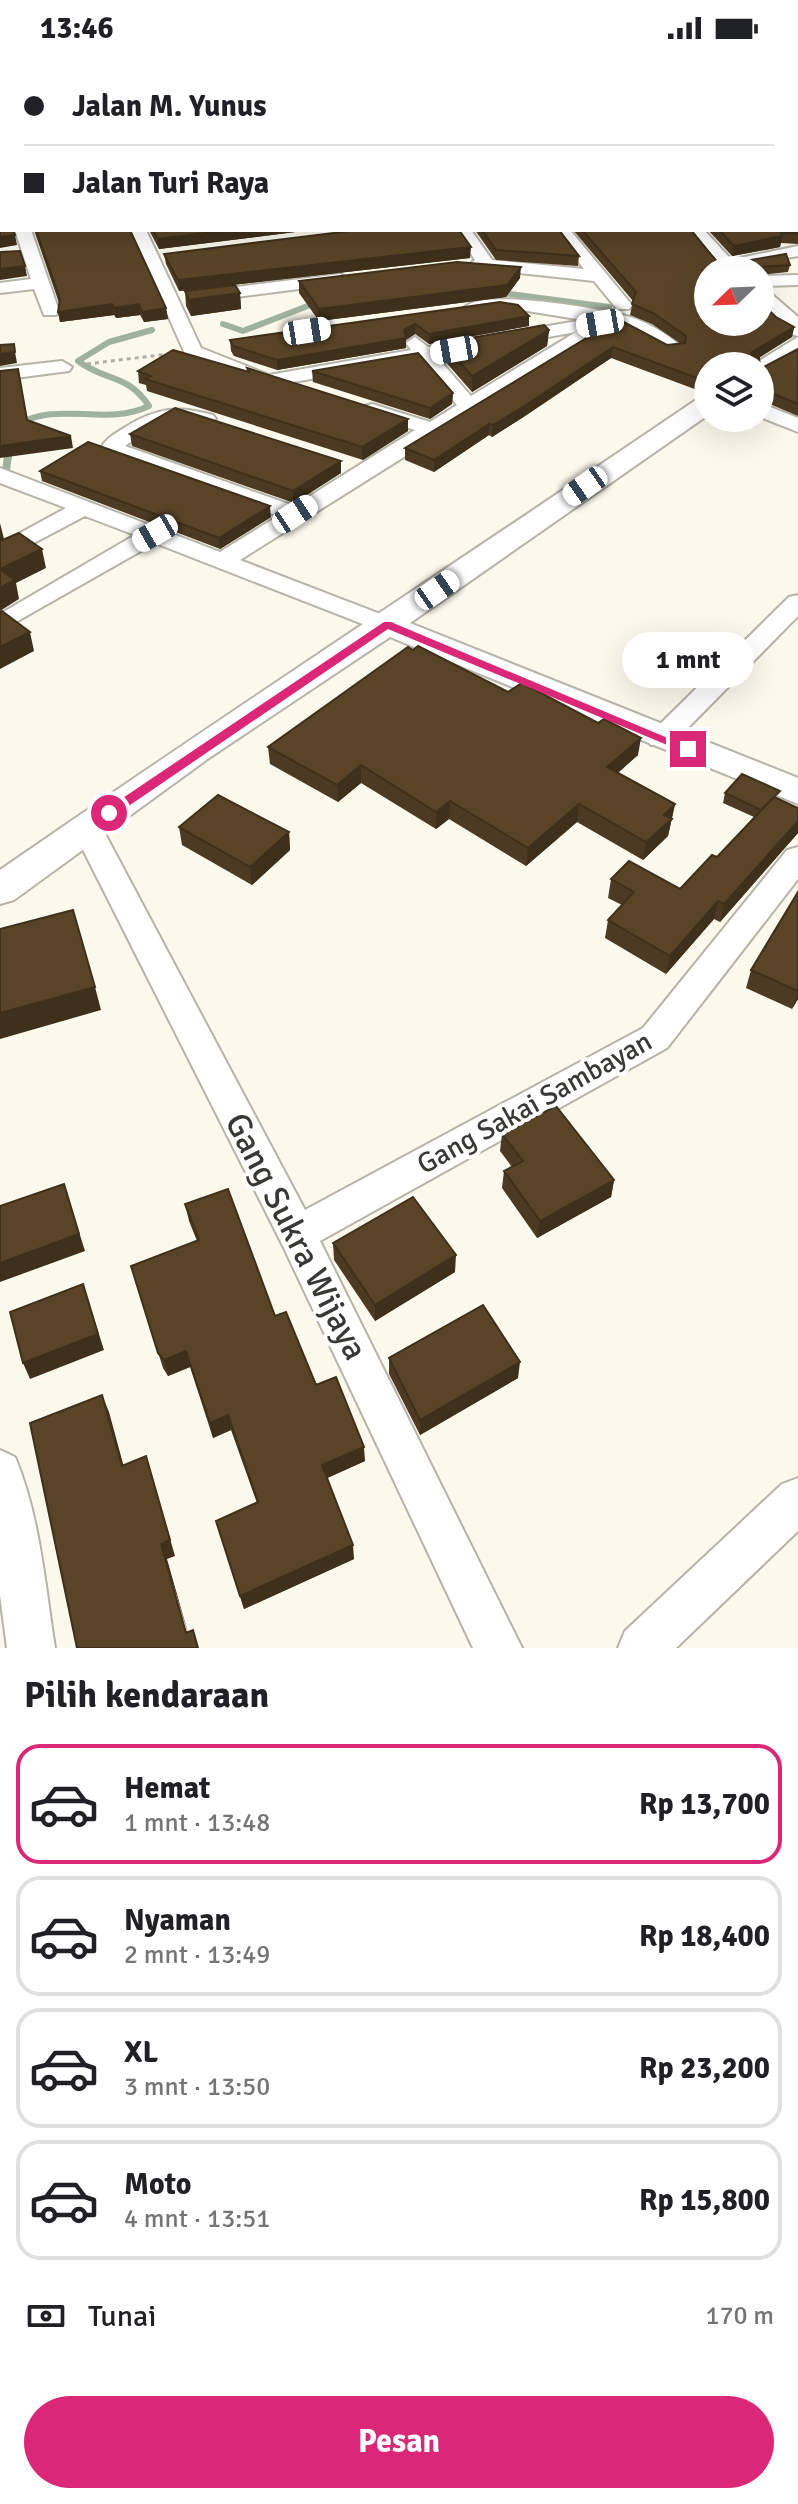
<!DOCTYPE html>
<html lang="id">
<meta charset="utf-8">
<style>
body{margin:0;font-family:Signika,sans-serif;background:#f6f6f6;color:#202124;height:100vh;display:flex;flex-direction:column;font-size:30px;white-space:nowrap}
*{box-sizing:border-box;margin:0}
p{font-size:26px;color:#757577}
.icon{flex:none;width:44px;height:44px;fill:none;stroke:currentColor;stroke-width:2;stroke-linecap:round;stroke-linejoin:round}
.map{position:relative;height:1592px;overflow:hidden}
.drawer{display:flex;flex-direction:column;background:#fff;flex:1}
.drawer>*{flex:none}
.banner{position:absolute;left:0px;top:0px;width:798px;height:176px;box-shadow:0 8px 32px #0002;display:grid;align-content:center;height:176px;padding:0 24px;background:#fff}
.needle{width:52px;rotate:247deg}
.tools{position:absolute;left:694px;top:200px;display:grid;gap:16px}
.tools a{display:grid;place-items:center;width:80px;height:80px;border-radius:50%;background:#fff;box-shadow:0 8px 32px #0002;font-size:40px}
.end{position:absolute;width:36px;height:36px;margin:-18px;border:10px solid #db2777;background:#fff;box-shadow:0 0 0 4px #fff}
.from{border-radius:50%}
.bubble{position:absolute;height:56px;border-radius:28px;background:#fff;box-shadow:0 8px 32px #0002;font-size:26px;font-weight:700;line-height:56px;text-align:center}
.car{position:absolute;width:24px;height:48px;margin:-24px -12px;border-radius:10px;box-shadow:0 0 6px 2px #0007;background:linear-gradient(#fff 24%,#345 0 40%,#fff 0 76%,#345 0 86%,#fff 0)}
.banner b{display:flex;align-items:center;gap:28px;height:76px;font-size:30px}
.banner b+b{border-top:2px solid #e0e0e0}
.banner i{width:20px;height:20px;background:#202124}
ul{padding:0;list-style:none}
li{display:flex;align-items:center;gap:24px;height:120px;margin:0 16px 12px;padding:0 8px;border:4px solid #e0e0e0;border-radius:24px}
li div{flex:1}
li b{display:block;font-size:30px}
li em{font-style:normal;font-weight:700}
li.active{border-color:#db2777}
li>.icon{width:72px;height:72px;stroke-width:1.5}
h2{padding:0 24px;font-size:36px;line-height:96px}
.pay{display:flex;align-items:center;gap:20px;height:88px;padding:0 24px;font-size:30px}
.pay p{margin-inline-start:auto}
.action{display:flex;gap:16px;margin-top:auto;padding:16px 24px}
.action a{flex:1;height:92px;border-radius:48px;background:#db2777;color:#fff;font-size:32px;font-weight:700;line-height:92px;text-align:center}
.status{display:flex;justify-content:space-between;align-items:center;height:56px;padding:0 40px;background:#fff;direction:ltr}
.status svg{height:22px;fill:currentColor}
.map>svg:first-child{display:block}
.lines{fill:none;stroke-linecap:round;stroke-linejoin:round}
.stream-far1{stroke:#9fb29b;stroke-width:6}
.stream{stroke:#9fb29b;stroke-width:8}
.service-casing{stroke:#b6b3a8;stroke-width:4}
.minor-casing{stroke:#b6b3a8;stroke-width:4}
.tertiary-casing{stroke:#b6b3a8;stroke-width:4}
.path{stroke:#b1aea5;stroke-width:3;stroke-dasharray:4 4;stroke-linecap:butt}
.service{fill:#fff;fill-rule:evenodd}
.minor{fill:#fff;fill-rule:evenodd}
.tertiary{fill:#fff;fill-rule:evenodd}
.wall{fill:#4d3a22}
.shaded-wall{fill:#3e301b}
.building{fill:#594427;stroke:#3e301b;stroke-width:2}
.route{fill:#db2777}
.labels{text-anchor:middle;stroke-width:8;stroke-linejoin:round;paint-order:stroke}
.street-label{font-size:28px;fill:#393834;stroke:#fff}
.near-street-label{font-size:34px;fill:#393834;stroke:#fff}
</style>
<div class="status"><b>13:46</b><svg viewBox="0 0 49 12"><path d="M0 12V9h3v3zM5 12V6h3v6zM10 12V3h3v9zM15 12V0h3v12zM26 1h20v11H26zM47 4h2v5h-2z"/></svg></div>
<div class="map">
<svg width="798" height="1592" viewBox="0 0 798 1592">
<rect width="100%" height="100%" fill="#fbf8ec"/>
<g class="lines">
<!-- stream-far1 -->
<path class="stream-far1" d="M495,236L609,251
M223,268L243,275L318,246
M17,369C58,344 105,371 149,350C127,317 106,326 78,305L109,286L152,274
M8,402L10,389"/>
<!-- stream -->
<path class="stream" d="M0,424L5,421L8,400"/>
<defs>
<path id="service" d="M552,0H560L562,2H554Z"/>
<path id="minor" d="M0,64H2V78H0Z
M0,110H2V120H0Z
M15,174H31L59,255L56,259H44L34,233L0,237V227L31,223Z
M130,174H146L201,292L269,319L411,294L406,287L415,281L428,291L583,264L515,253L474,256L465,251C484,232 603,253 630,261C647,266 672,280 683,293L681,297H667L614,269L240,504L396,564L400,569L396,574H378L155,487L0,575V558L135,479L85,460L0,505V488L66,452L0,427V412L220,496L278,460L105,396L101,392C106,382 115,378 124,372C155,352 178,349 213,359L216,363L206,369C166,359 158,369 125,390L294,450L415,374L365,358L362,354L365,350L372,348L430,366L457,349L419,304L271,330L186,300ZM576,276L471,340L437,301Z
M455,174H471L492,204L584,213L553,174H570L632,249L629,253H617L594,225L473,212L470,208L475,204Z
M798,190V200L719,214L716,210L725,205Z
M340,218L349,223L346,227L197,246L188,241L197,236Z
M798,219V229L760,230V220Z
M62,305L72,311L69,315L0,324V312Z
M760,347L798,362V376L760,361Z
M798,539V560L671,689H651L647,683L651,677L789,541Z
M87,762L97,765L102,772L305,1154L643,972L787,794L798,791V823L667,992L320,1185L522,1592H473L283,1190L72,772L77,765Z
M0,1394L15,1401C40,1460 45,1529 55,1592H7L0,1539Z
M798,1422V1475L676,1592H618L625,1575L782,1428Z"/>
<path id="tertiary" d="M682,174H704L741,214H718Z
M760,233L768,235L798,261V280L790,278L760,252Z
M798,281V299L760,322V310H751Z
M708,339V359L410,567L798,722V748L390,581L209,702L14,844L0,848V814C231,654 467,500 699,342Z"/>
</defs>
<!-- service casing -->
<use href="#service" class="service-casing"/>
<!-- minor casing -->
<use href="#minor" class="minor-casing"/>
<!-- tertiary casing -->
<use href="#tertiary" class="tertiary-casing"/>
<!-- path -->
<path class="path" d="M87,308L168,298"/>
<!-- service -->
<use href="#service" class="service"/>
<!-- minor -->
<use href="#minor" class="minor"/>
<!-- tertiary -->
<use href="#tertiary" class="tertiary"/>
</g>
<!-- wall -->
<path class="wall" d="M796,158L798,162V188L781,187L780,191L732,200L708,174H796Z
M34,174H130L166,252L168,263L144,266L140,259L116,262L114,259L60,266L58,256L59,247Z
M149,174H311L159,193Z
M475,174H559L579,200L578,210L496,204Z
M573,174H691L722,210L790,209L788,216L760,219V214H708L776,261L794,271L792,281L759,302L708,310V338L611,302L522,362L492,381L489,379L434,416L405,404V392L618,263L667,289L681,288L652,268L630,259L633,245Z
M164,198L470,202L179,235L166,208Z
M520,222L506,241L319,265L299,237V225Z
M185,235L240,237L241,253L191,260L186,250Z
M500,246L529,270L429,288L415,278L406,284V292L277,314L234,300L231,295L230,284Z
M549,274L547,290L472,336L443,303V287Z
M798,293V360L760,344V313Z
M247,312L408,363V375L363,404L147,335L146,329L139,327L138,315H247Z
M312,315L453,337L452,348L430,363L313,326Z
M130,378L341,417L294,447L132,390Z
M40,415L271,461L220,493L42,425Z
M508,636L638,699L618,717L675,748L668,780L643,804L577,766L526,810L449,763L436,773L361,727L338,746L270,708L268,691Z
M725,737L777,742L798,752V777L720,866L714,863L666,918L605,882L608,864L622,849L608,842L611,823L680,833L717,801L754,761L723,747Z
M179,771L289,776L290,794L252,829L182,789Z
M798,836V943L792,953L746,932L751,914Z
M502,1078L614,1124L611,1141L537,1182L502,1132L504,1115L512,1111L500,1095Z
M185,1148L275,1260L316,1329L365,1405L327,1422L354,1503L244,1553L216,1465L257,1447L231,1374L213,1382L190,1311L168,1320L163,1312L131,1210L197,1185L189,1165Z
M333,1187L455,1216L375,1265L334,1204Z
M389,1302L518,1322L420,1379L389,1318Z"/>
<!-- shaded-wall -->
<path class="shaded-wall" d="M228,174H311L159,193L158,183Z
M15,179L17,189L0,192V181Z
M782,180L780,191L732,200L734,190Z
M471,191L470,202L179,235L178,224Z
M25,210L27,220L0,224V213Z
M521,211L520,222L506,241L319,265V253Z
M240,237L241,253L191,260L189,244Z
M112,248L114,259L60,266L58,256Z
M139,248L140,259L116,262L114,252Z
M166,252L168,263L144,266L142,256Z
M529,260V270L429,288V278Z
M415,268V278L406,284V292L277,314V304L404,274Z
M794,271L792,281L749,307L752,296Z
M549,274L547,290L472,336V320Z
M613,291L611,302L522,362L492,381L493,369Z
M15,296L17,307L0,310V298Z
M453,337L452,348L430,363V352Z
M408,363V375L363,404L362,391Z
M489,368V379L434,416V404Z
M71,380L73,392L0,402V390Z
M341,405V417L294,447L293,435Z
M270,450L271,461L220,493L219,482Z
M0,467L4,483L0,486Z
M42,493L46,512L16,527L19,543L0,555V513Z
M30,576L34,595L0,613V591Z
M641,682L638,699L604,728L607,711Z
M361,709V727L338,746L337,729Z
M450,745L449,763L436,773V756Z
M579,748L577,766L526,810L528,792Z
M675,748L668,780L643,804L646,786L664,759Z
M798,765V777L720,866L724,848Z
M289,776L290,794L252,829L250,811Z
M718,845L714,863L666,918L670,900Z
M95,931L101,954L0,983V957Z
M798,936V943L792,953Z
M614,1124L611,1141L537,1182L540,1165Z
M64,1128L85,1195L0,1226V1207Z
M456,1199L455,1216L375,1265V1249Z
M83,1228L104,1294L30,1323L23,1307Z
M186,1295L190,1311L168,1320L164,1304Z
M520,1306L518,1322L420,1379V1364Z
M102,1339L109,1356L128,1426L122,1410Z
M228,1359L231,1374L213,1382L210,1367Z
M364,1391L365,1405L323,1424L322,1409Z
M146,1400L175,1500L167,1503L192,1591L161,1488Z
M353,1489L354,1503L244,1553L240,1540Z"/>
<!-- building -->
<path class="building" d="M0,0H512L515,2H2V18L1,13L0,14Z
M584,0H798V6H797L796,10V2H571Z
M796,17L798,18V50L796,49Z
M2,25V62L0,52V27Z
M796,61L798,62V99L796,101Z
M2,69V83H0V70Z
M796,114H798V148L796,149Z
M2,138V153L0,152V141Z
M796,156L798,162V177H781L782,180L734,190L719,174H796Z
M2,164V174H13L15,179L0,181V165Z
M36,174H130L166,252L142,256L139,248L114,252L112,248L58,256L60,243Z
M153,174H228L158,183Z
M358,174H459L471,191L178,224L164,198Z
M482,174H559L579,200L496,194Z
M582,174H691L717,206L726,214H708V266H760V246L776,261L794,271L752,296L751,301L759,302L760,310H708V326L613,291L523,351L493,369L489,368L434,404L405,392L618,263L667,289L685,287L686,280L653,257L632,248L636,236Z
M20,195L25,210L0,213V196Z
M786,198L790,209L759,211L722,209H742L745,205Z
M457,206L521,211L507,229L319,253L299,225Z
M235,229L240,237L189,244L185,235Z
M500,246L518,249L529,260L429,278L415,268L404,274L406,282L277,304L233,290L230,284Z
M544,269L549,274L472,320L443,287Z
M14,288L15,296L0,298V289Z
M798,293V348L760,332V313Z
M173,294L249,316L247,312L408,363L362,391L145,323L151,320L138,315Z
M418,297L453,337L430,352L312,315Z
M18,313L27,364L71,380L0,390V315Z
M175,352L341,405L293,435L130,378Z
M88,386L270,450L219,482L40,415Z
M19,477L42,493L0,513V485Z
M0,513L15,524L0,532Z
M2,555L30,576L0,591V556Z
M418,590L508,636L522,627L598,667L604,663L641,682L607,711L675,748L664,759L672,763L646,786L579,748L528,792L450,745L436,756L361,709L337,729L268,691L408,591L413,594Z
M742,718L780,735L761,754L725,737Z
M218,739L289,776L250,811L179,771Z
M774,741L798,752V765L724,848L718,845L670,900L608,864L634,836L611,823L629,805L680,833L712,799L717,801Z
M798,836V935L751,914Z
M73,854L95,931L0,957V873Z
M556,1050L614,1124L540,1165L504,1115L523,1105L502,1078Z
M64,1128L79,1178L0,1207V1150Z
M228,1133L275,1260L286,1256L316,1329L336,1321L364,1391L322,1409L353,1489L240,1540L216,1465L258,1446L228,1359L210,1367L186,1295L164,1304L158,1297L131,1210L199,1184L185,1148Z
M413,1141L456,1199L375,1249L333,1187Z
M83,1228L98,1278L23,1307L10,1256Z
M483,1249L520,1306L420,1364L389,1302Z
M102,1339L122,1410L146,1400L170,1484L161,1488L186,1577L193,1574L198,1592H77L30,1367Z"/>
<!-- route -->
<path class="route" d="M384,566H391L694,693L684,696L388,573L114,760H105V754Z"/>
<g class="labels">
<!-- street labels -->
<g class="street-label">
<text transform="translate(534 1046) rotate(-29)" y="10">Gang Sakai Sambayan</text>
</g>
<!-- near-street labels -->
<g class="near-street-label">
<text transform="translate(297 1180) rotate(63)" y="12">Gang Sukra Wijaya</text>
</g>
</g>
</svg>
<div class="tools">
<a><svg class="needle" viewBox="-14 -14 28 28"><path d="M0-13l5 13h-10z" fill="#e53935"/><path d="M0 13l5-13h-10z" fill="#757577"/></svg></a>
<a><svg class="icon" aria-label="layers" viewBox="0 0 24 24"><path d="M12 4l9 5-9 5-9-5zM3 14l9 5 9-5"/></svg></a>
</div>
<i class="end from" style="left:109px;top:757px"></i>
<i class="end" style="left:688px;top:693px"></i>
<div class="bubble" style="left:622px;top:576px;width:132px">1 mnt</div>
<i class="car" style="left:600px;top:267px;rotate:260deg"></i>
<i class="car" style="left:307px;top:275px;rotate:81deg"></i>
<i class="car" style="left:454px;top:294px;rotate:260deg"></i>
<i class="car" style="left:585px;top:430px;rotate:235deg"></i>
<i class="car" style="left:295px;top:458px;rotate:57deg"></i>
<i class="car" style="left:155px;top:477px;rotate:240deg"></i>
<i class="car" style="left:437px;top:534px;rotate:55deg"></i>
<div class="banner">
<b><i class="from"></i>Jalan M. Yunus</b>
<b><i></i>Jalan Turi Raya</b>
</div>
</div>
<section class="drawer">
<h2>Pilih kendaraan</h2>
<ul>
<li class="active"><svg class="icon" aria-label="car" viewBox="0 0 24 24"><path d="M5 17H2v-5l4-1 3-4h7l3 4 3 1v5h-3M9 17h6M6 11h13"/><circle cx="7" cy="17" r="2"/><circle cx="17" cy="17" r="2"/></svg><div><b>Hemat</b><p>1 mnt · 13:48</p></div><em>Rp 13,700</em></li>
<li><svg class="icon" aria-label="car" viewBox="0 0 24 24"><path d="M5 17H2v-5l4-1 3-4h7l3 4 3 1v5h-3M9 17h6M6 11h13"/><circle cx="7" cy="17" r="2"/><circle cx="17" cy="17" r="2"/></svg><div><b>Nyaman</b><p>2 mnt · 13:49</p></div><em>Rp 18,400</em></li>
<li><svg class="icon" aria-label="car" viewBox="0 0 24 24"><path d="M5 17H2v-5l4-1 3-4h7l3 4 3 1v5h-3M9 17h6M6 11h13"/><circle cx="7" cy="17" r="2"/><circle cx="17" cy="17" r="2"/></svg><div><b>XL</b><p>3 mnt · 13:50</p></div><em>Rp 23,200</em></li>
<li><svg class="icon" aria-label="car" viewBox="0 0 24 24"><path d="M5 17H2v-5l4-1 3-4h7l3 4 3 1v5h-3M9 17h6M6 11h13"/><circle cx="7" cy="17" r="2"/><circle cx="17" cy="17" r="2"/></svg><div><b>Moto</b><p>4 mnt · 13:51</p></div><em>Rp 15,800</em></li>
</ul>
<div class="pay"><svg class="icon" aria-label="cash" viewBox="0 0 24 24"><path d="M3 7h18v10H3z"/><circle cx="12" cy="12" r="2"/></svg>Tunai<p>170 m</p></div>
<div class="action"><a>Pesan</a></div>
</section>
